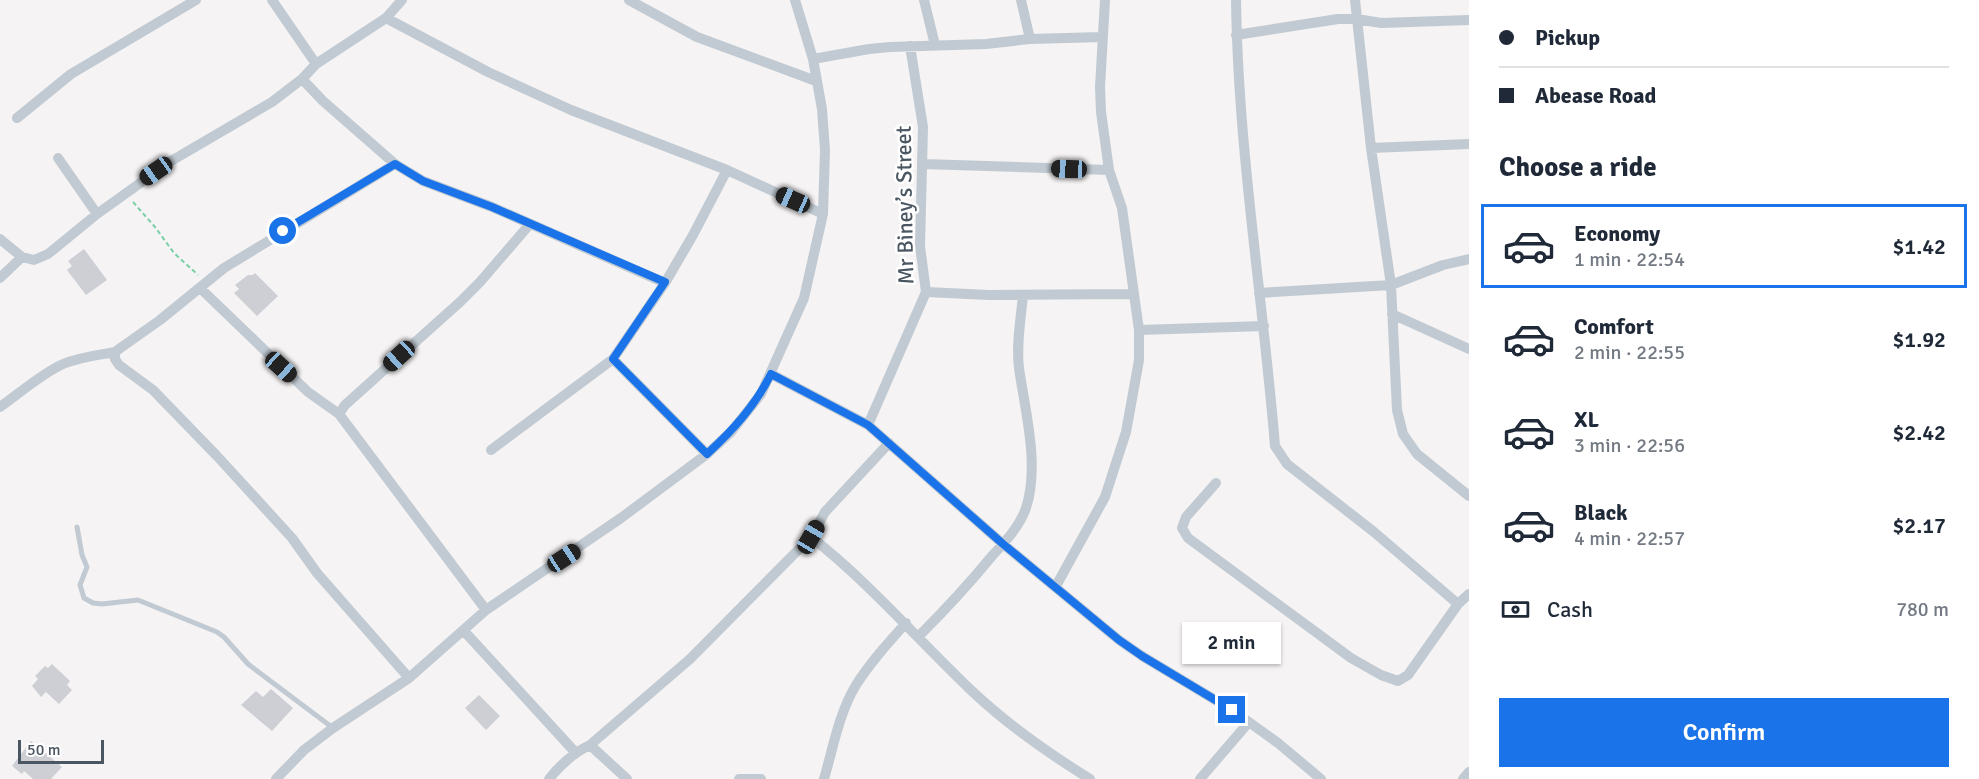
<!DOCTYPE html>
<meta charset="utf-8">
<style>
body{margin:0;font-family:Signika,sans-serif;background:#f2f2f3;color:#1f2937;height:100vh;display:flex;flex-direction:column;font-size:22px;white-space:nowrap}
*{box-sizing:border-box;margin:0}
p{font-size:20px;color:#747a83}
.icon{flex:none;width:33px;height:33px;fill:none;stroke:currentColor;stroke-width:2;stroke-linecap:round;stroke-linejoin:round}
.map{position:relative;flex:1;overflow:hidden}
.drawer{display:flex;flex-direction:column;background:#fff;width:510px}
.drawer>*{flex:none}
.top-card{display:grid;align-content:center;height:132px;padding:0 30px;background:#fff}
.scale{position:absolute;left:18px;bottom:15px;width:86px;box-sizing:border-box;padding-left:6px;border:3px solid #4a5661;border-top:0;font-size:16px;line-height:21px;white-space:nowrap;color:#4a5661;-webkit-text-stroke:4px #fff;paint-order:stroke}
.end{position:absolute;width:27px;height:27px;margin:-14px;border:8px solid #1a73e8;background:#fff;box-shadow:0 0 0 3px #fff}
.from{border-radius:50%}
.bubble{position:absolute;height:42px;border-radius:0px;background:#fff;box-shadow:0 2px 4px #0004;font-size:20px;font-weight:600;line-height:42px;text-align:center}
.car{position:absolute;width:18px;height:36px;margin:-18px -9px;border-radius:8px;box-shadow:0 0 4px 2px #0007;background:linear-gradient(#222 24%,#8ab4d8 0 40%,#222 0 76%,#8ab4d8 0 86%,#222 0)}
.top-card b{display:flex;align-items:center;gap:21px;height:57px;font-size:22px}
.top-card b+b{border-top:2px solid #e0e1e3}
.top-card i{width:15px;height:15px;background:#1f2937}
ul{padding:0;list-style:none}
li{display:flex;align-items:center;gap:18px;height:84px;margin:0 12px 9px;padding:0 18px;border:3px solid transparent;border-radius:0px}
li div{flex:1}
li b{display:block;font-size:22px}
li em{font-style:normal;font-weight:600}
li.active{border-color:#1a73e8}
li>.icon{width:54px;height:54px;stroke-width:1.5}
h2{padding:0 30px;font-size:27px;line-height:72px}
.pay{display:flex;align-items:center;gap:15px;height:66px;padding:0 30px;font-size:22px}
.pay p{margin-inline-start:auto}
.cta{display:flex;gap:12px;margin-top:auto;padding:12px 30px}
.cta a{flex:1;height:69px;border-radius:0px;background:#1a73e8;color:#fff;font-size:24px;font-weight:600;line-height:69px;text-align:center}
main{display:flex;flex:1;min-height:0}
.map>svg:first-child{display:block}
.building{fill:#cdcfd5}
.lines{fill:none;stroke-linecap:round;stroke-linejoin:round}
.path{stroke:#7ad0a6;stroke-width:2;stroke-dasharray:4.5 3;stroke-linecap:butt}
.service{stroke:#c1cad2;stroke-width:5}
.minor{stroke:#c1cad2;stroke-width:10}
.route{stroke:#1a73e8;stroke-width:8}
.labels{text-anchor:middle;stroke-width:5;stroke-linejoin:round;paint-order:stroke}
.street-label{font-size:22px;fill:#4a5661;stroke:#fff}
</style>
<main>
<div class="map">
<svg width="1469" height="779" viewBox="0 0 1469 779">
<rect width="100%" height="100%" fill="#f5f3f3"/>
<!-- building -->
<path class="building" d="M84,249L107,280L86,295L67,270L72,266L68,261Z
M255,273L278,296L257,316L234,293L239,289L235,285L248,275H253Z
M52,664L70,681L67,685L72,690L59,704L46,692L41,697L32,686L38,679L35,676L45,666L48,668Z
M271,689L293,708L272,731L241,705L256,691L263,697Z
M479,695L500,716L486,730L465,708Z
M31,741L62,767L51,779H33L24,771L22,774L12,766Z"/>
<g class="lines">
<!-- path -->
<path class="path" d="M133,202L155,227L174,253L198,275"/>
<!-- service -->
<path class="service" d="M77,527L82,555L87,567L80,585L84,598L93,603L102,604L138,600L217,632L224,637L248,664L333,728"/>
<!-- minor -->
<path class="minor" d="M272,0L316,64
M629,0L697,37L816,81
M924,0L935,45
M1021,0L1030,39
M1236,0C1238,150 1263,298 1275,446L1287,464L1374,532L1458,604
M1355,0L1371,148L1391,285L1397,410L1403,434L1417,454L1469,496
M386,18L488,72L571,110L727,170L823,214
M1236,35L1338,19H1357L1381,23L1469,20
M813,59L869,49L890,47L986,44L1030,39L1102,37
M302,79L323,101L395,164L423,181L492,207L665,283
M17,118L71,74L196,0
M1371,148L1469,144
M58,158L97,214
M395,164L224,268L160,320L119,349L115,352V359L119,365L153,390L217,456L292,538L317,573L409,678
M923,164L1109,170
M0,239L22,257L34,260L48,254L97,214L171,161L272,102L302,79L316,64L386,18L402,0
M0,278L22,257
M200,288L308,392L339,414L345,405L460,302L480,282L530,224
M926,292L989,295L1134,294
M1259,293L1391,285L1443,265L1469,259
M1392,314L1469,349
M1139,330L1264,326
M613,359L707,454
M771,374L868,425L1003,544L1119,640L1142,656L1232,710L1278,743L1321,779
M0,407C20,393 41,374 63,364C80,357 98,355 115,352
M339,414L486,610
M868,425L926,292L920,246L923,127L910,46
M491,450L613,359L665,283L693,235L727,170
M1216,483L1186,517L1182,528L1188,538L1351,658L1381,675L1398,681L1408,675L1458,604L1469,594
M811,537C870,583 918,640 973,692C1008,725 1048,753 1090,779
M1056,586L1105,497L1126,432L1139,360V330L1122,208L1109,170L1101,112L1100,87L1105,0
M464,631L575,752
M918,637C944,611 969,584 992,556C1005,542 1020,526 1026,508C1040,465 1025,411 1019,368C1016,344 1021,318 1023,295
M590,745L627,779
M276,779L304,750L333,728L409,678L486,610L621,518L707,454L731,432L761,394L804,298L823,214L825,150L822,109L813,59L795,0
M549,779C561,764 573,753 590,745L690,659L811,537L825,512L889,443
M739,779H761
M824,779C833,748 839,713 856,685C870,663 888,643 906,623
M1200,779L1249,722
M1463,779L1469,772"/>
</g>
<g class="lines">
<!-- route -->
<path class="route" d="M283,231L395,164L423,181L492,207L665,282L613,359L707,454C733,430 755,406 771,374L868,425L1003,544L1119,640L1142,656L1232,710"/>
</g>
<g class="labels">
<!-- street labels -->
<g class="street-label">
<text transform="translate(904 205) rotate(-91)" y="8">Mr Biney’s Street</text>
</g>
</g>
</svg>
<div class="scale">50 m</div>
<i class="end from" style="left:283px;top:231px"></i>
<i class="end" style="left:1232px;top:710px"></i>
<div class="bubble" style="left:1182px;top:622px;width:99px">2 min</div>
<i class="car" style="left:1069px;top:169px;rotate:272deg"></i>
<i class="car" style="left:156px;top:171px;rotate:235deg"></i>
<i class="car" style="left:793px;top:200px;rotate:294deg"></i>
<i class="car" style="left:399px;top:356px;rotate:228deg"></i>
<i class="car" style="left:281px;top:367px;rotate:132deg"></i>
<i class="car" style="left:811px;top:537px;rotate:30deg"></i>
<i class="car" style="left:564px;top:558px;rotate:57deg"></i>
</div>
<section class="drawer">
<div class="top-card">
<b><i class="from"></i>Pickup</b>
<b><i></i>Abease Road</b>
</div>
<h2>Choose a ride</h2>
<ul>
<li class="active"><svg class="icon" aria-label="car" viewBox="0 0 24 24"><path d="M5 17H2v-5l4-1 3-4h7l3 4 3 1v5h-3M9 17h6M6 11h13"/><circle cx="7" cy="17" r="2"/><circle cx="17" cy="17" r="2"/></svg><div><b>Economy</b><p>1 min · 22:54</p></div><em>$1.42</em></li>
<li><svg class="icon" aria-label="car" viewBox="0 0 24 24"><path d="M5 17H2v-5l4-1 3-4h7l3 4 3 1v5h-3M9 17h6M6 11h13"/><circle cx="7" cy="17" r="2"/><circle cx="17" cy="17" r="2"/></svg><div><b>Comfort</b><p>2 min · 22:55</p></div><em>$1.92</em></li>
<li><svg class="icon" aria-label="car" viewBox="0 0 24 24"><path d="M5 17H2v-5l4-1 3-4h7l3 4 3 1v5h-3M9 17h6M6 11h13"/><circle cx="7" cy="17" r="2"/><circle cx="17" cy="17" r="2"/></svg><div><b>XL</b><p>3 min · 22:56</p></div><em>$2.42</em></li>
<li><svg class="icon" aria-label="car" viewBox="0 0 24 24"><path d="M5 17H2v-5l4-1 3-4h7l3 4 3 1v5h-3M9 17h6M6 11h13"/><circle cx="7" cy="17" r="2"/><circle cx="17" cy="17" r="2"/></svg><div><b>Black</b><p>4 min · 22:57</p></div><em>$2.17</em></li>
</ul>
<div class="pay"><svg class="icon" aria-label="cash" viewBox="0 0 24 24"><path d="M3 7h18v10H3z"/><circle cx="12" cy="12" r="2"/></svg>Cash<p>780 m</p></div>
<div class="cta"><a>Confirm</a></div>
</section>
</main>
